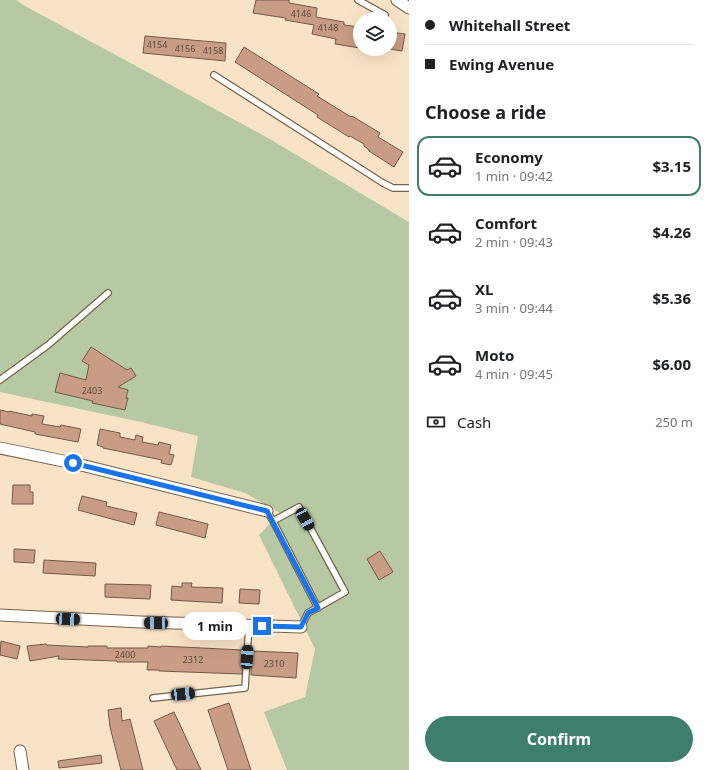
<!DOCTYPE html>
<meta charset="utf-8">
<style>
body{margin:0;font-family:"Noto Sans",sans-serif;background:#f2f2f2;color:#202124;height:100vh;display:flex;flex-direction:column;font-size:15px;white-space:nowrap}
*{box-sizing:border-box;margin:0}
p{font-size:13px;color:#757577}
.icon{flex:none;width:22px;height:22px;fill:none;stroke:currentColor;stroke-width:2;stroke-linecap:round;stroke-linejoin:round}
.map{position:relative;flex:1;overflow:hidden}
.side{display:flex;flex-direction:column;background:#fff;width:300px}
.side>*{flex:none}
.guide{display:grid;align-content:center;height:88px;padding:0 16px;background:#fff}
.tools{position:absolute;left:353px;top:12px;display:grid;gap:8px}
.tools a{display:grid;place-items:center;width:44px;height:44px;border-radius:50%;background:#fff;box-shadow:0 4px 16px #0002;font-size:20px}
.end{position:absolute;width:18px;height:18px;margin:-9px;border:5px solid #1a73e8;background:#fff;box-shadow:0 0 0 2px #fff}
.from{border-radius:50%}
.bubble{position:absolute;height:28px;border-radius:14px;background:#fff;box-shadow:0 4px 16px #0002;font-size:13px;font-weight:700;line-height:28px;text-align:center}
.car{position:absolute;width:12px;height:24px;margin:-12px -6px;border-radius:5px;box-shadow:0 0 3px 1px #0007;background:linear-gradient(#222 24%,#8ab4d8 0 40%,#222 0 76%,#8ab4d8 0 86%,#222 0)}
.guide b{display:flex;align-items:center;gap:14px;height:38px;font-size:15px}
.guide b+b{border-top:1px solid #e0e0e0}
.guide i{width:10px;height:10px;background:#202124}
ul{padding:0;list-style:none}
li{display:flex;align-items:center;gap:12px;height:60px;margin:0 8px 6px;padding:0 8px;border:2px solid transparent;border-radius:12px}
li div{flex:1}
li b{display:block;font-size:15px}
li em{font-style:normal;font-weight:700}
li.selected{border-color:#3e7e6d}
li>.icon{width:36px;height:36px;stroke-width:1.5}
h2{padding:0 16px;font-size:18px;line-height:48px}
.pay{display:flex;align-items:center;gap:10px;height:44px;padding:0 16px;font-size:15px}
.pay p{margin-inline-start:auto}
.primary-button{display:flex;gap:8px;margin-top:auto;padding:8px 16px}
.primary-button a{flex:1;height:46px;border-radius:24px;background:#3e7e6d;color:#fff;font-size:16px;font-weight:700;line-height:46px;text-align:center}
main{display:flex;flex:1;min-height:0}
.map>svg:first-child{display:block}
.green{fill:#b7c9a3}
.building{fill:#c99d85;stroke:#745848}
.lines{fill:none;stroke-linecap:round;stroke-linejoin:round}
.lane-casing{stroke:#76634a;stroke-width:8}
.street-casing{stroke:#76634a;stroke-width:13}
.lane{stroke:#fff;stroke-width:5.5}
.street{stroke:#fff;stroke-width:11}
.route{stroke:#1a73e8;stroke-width:5}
.labels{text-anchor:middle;stroke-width:3;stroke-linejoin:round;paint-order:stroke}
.number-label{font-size:9px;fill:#5d4b3d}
</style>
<main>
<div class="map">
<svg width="409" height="770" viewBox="0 0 409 770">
<rect width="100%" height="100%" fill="#f9e3c6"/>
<!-- green -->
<path class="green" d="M0,0H16L25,6L138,67L268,138L409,222V770H287L264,712L305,697L315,649L259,535L280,513L245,493L191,477L198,436L141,422L0,392Z"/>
<!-- building -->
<path class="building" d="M256,0H289V3L317,8L316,17L344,22V25L360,27V48L335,44L336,39L312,34L314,25L285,20L286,18L253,13Z
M390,32L405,34L402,51L390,49Z
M145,36L226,43L225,61L143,53Z
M244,47L319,94L317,96L351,117L352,116L380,133L378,137L403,152L394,167L369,151V150L364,146V144L350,136L349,137L317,117L318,115L235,62Z
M91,347L127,370L131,368L136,376L118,387L128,390L126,398H128L125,410L92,403L93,401L55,392L60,373L86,380L89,365L82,361Z
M0,410L9,412V411L32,416V414L44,416L42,424L60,427L61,425L81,429L78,442L35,434V432L0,424Z
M100,429L120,433V437L135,440L136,435L143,437L142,442L158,445L159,442L171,445L169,454L174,455L171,465L161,463L162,460L103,448V447L97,445Z
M13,485H30V492H33V504H12Z
M82,496L107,502L106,506L137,513L134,525L78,510Z
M159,512L208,524L205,538L156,525Z
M14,549L35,550L34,563L14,562Z
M380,551L393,572L379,580L367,559Z
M44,560L96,563L95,576L43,573Z
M182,583H192L191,587L223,588L222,603L171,600L172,586L182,587Z
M105,584L151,585L150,599L105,597Z
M240,589L260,590L259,604L239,603Z
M1,641L20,646L17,659L0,655Z
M46,644L47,645L88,647V646H107V648H148V646L161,647V646L243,650L242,674L159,671V670H147L148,662H117V661L58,659L59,656L30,661L27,646Z
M252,651L298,653L296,678L251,675Z
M229,703L251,770H228L208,710Z
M121,708L122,721L130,719L143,770H121L110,727L108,710Z
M174,712L201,770H177L154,721Z
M101,755L102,763L59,768L58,761Z"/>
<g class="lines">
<defs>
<path id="lane" d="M358,0L385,15
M214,75L383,183L393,188H409
M0,380L48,345L108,293
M267,511L273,521L299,507L345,592L308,613L301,627
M273,521L318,608
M153,698L245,688L249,625"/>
<path id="street" d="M397,0L409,8
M0,448L73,463L267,511
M0,615L141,622L301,627
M20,751L23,770"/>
</defs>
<!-- lane casing -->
<use href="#lane" class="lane-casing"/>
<!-- street casing -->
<use href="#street" class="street-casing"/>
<!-- lane -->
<use href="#lane" class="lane"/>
<!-- street -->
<use href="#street" class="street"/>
</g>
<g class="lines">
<!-- route -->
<path class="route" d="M73,463L267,511L318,608L308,613L301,627L262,626"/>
</g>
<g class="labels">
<!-- number labels -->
<g class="number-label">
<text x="301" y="17">4146</text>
<text x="328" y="31">4148</text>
<text x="157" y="48">4154</text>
<text x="185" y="52">4156</text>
<text x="213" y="54">4158</text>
<text x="92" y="394">2403</text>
<text x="125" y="658">2400</text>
<text x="193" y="663">2312</text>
<text x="274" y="667">2310</text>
</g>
</g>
</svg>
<div class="tools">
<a><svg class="icon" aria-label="layers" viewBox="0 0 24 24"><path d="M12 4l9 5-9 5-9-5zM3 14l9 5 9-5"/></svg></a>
</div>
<i class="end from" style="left:73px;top:463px"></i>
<i class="end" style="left:262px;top:626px"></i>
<div class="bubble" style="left:182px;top:612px;width:66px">1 min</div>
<i class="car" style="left:305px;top:519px;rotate:151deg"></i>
<i class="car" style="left:68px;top:619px;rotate:93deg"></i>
<i class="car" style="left:156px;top:623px;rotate:271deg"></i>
<i class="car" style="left:247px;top:657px;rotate:4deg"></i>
<i class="car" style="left:183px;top:694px;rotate:84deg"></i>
</div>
<section class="side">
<div class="guide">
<b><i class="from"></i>Whitehall Street</b>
<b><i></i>Ewing Avenue</b>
</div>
<h2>Choose a ride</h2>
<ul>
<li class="selected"><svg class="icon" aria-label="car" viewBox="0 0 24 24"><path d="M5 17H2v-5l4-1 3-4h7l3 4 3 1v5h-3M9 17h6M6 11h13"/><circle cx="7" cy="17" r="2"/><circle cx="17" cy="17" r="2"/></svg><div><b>Economy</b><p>1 min · 09:42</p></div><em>$3.15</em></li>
<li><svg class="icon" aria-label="car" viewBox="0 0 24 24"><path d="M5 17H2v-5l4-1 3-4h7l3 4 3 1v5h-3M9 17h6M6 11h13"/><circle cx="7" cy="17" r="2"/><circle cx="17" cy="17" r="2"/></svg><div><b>Comfort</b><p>2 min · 09:43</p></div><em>$4.26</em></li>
<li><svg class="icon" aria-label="car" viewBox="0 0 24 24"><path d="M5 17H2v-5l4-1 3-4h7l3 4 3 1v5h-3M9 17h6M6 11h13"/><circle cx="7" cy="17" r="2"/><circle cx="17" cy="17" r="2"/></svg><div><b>XL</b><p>3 min · 09:44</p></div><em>$5.36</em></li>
<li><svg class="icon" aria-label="car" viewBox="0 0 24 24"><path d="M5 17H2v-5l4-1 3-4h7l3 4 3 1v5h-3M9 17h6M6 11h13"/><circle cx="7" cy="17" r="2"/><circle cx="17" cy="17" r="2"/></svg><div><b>Moto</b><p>4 min · 09:45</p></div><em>$6.00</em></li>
</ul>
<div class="pay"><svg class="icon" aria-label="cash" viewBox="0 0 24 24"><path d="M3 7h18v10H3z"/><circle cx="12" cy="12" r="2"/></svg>Cash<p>250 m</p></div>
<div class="primary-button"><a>Confirm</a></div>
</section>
</main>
